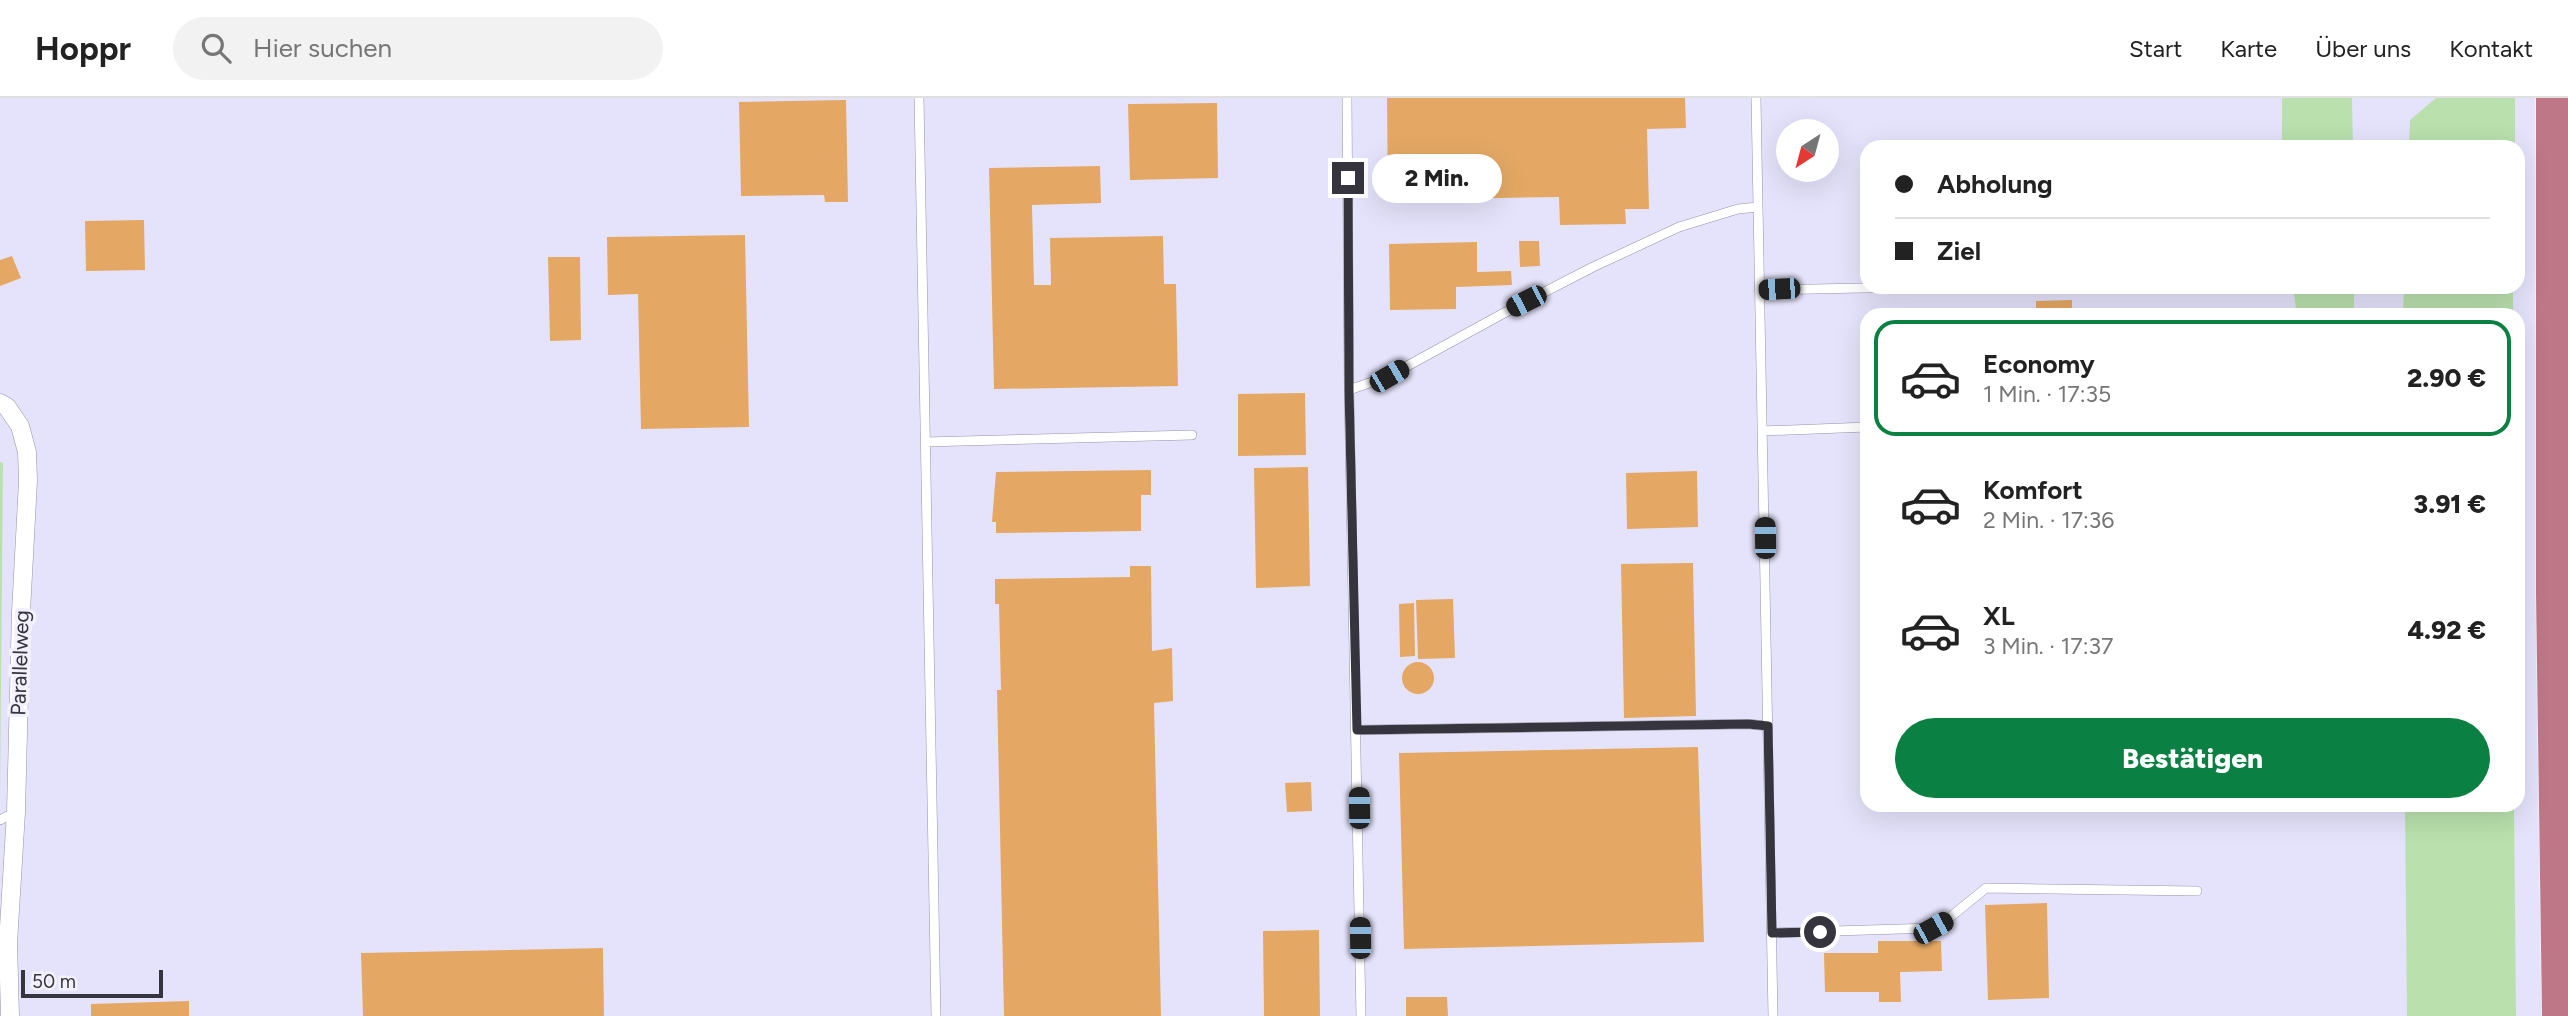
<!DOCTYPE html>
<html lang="de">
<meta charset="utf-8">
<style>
body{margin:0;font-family:Figtree,sans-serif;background:#f2f2f2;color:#222;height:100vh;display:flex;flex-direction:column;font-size:26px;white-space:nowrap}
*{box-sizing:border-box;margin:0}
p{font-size:23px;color:#767676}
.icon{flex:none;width:38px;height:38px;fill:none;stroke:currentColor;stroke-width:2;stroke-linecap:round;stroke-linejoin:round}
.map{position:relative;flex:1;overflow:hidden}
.drawer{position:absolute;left:1860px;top:210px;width:665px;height:504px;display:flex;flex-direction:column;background:#fff;border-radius:21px;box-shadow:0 7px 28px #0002}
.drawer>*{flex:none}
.hud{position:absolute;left:1860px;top:42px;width:665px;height:154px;border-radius:21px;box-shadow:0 7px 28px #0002;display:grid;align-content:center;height:154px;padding:0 35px;background:#fff}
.needle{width:46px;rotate:216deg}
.fabs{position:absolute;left:1776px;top:21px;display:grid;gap:14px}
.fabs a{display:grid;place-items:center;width:63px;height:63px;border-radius:50%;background:#fff;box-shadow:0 7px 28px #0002;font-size:35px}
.scale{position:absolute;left:21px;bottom:18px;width:142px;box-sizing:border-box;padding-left:7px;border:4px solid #36353e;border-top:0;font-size:19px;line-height:24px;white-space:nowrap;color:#36353e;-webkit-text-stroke:5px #f3f2fc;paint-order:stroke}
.end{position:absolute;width:32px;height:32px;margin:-16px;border:9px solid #36353e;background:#fff;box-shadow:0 0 0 4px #fff}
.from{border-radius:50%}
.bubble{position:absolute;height:49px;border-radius:24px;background:#fff;box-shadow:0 7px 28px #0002;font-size:23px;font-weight:800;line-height:49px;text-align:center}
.car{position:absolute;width:21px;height:42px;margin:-21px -10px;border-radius:9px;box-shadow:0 0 5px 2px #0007;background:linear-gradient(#222 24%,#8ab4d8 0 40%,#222 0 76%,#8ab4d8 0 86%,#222 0)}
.hud b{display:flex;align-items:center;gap:24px;height:66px;font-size:26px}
.hud b+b{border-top:2px solid #e0e0e0}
.hud i{width:18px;height:18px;background:#222}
ul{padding:12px 0 0;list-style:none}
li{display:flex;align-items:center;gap:21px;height:116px;margin:0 14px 10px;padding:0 21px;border:4px solid transparent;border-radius:21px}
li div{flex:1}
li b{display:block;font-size:26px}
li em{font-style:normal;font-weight:800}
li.active{border-color:#0b8043}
li>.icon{width:63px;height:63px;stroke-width:1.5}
.action{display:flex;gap:14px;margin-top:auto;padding:14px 35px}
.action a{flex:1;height:80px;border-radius:42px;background:#0b8043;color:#fff;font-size:28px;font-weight:800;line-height:80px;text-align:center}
header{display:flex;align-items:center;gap:42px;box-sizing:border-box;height:98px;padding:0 35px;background:#fff;border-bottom:2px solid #e0e0e0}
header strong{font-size:33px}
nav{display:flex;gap:38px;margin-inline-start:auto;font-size:24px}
.search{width:490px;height:63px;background:#f2f2f2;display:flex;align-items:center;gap:18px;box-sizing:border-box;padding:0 24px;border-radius:38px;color:#767676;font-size:26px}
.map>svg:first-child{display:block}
.green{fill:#b9e0ad}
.building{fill:#e4a864}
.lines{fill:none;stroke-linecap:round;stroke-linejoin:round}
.service-casing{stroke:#9593a9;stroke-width:10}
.minor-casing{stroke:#9593a9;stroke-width:19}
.motorway-casing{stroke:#fff;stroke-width:33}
.service{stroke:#fff;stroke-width:9}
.minor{stroke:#fff;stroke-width:18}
.motorway{stroke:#be7787;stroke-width:32}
.route{stroke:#36353e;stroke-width:9}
.labels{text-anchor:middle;stroke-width:7;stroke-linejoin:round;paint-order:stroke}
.street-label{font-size:21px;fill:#36353e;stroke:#f3f2fc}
</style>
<header>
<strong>Hoppr</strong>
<div class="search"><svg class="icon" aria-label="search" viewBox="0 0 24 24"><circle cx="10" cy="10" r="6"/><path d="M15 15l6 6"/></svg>Hier suchen</div>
<nav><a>Start</a><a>Karte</a><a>Über uns</a><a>Kontakt</a></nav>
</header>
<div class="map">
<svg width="2568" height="918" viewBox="0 0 2568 918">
<rect width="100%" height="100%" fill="#e5e3fb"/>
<!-- green -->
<path class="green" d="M2282,0H2352L2353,49H2282Z
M2436,0H2515V49H2409L2410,22Z
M2293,189H2354V217H2297Z
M2404,189H2513V217H2403Z
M0,364L3,365L0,699Z
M2405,707H2514L2516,918H2407Z"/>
<!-- building -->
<path class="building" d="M1387,0H1685L1686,30L1647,31L1649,111H1625L1626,126L1560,127L1559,99L1388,102Z
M846,2L848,104H825L824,97L741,98L739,4Z
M1217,5L1218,80L1130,82L1128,6Z
M1100,68L1101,105L1032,107L1034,187H1051L1050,140L1163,138L1164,186H1176L1178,288L994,291L989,70Z
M144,122L145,172L86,173L85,123Z
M745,137L749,329L641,331L638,196L608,197L607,139Z
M1519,143H1539L1540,168L1520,169Z
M1477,144V174L1511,173L1512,187L1456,189V211L1390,212L1389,146Z
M12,158L21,180L0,188V162Z
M548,159H580L581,242L550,243Z
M2072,202V217H2036V203Z
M1305,295L1306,357L1238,358V296Z
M1308,369L1310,488L1256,490L1254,370Z
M1151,372V397H1141V433L996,435V424H992L996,374Z
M1697,373L1698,429L1627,431L1626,375Z
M1693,465L1696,618L1624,620L1621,466Z
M1130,468H1151L1152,553L1172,550L1173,603L1154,605L1161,918H1004L997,592H1001L999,506H995V481L1130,479Z
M1453,501L1455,560L1418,561L1416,502Z
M1414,505L1415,558L1400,559L1399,506Z
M1402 580a16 16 0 1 1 32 0a16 16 0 1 1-32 0Z
M1698,649L1704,844L1404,851L1399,655Z
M1311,684L1312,713L1287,714L1285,685Z
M2047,805L2049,900L1988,902L1985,807Z
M1319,832L1320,918H1264L1263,833Z
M1878,843H1941L1942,873L1900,874L1901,904H1879V894H1825L1824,855H1878Z
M603,850L604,918H363L361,855Z
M1406,899H1447L1448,918H1406Z
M189,903V918H91V906Z"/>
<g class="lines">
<defs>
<path id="service" d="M919,0L936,918
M1347,0L1349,292L1361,918
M1756,0L1773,918
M1760,192L1910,189
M1349,292L1389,278L1504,215L1593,169L1679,129L1738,111L1758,109
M1762,333L1867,329
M925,344L1192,337
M1357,632L1748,626L1768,628
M0,722L16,714
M1772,835L1933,830L1948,821L1986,790L2197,793"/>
<path id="minor" d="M0,305L7,309L20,328L27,354L28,383L21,514L16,714L8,845L10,918"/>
<path id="motorway" d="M2552,0V495L2558,918"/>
</defs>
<!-- service casing -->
<use href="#service" class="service-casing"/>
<!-- minor casing -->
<use href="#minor" class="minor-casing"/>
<!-- motorway casing -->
<use href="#motorway" class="motorway-casing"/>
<!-- service -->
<use href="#service" class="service"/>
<!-- minor -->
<use href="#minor" class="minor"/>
<!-- motorway -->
<use href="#motorway" class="motorway"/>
</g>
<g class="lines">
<!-- route -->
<path class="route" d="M1348,80L1349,292L1357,632L1748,626L1768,628L1772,835L1820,834"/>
</g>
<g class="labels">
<!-- street labels -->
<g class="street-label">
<text transform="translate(20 565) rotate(-88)" y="7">Parallelweg</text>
</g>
</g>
</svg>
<div class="fabs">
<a><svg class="needle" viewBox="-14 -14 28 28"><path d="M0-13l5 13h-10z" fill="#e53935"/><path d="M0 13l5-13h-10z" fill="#767676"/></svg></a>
</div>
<div class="scale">50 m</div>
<i class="end from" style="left:1820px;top:834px"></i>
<i class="end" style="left:1348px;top:80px"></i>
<div class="bubble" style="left:1372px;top:56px;width:130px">2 Min.</div>
<i class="car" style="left:1779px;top:191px;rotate:267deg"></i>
<i class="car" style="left:1526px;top:203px;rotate:243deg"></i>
<i class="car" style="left:1389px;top:278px;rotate:60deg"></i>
<i class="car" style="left:1765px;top:440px;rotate:359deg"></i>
<i class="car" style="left:1359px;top:710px;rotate:359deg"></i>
<i class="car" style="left:1933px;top:830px;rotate:61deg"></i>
<i class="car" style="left:1360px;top:840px;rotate:359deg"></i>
<div class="hud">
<b><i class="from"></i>Abholung</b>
<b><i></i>Ziel</b>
</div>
<section class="drawer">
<ul>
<li class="active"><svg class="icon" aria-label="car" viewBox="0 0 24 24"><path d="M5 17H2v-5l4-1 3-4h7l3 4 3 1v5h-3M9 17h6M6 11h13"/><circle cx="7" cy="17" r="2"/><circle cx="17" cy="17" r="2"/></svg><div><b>Economy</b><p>1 Min. · 17:35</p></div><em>2.90 €</em></li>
<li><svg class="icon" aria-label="car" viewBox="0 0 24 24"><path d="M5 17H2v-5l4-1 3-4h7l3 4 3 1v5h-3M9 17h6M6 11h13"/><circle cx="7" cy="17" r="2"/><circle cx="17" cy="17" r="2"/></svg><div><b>Komfort</b><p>2 Min. · 17:36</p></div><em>3.91 €</em></li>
<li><svg class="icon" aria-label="car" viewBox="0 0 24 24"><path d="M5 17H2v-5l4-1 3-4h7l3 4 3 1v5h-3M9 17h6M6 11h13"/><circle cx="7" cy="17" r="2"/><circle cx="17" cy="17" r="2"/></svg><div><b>XL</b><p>3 Min. · 17:37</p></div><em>4.92 €</em></li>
</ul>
<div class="action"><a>Bestätigen</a></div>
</section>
</div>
